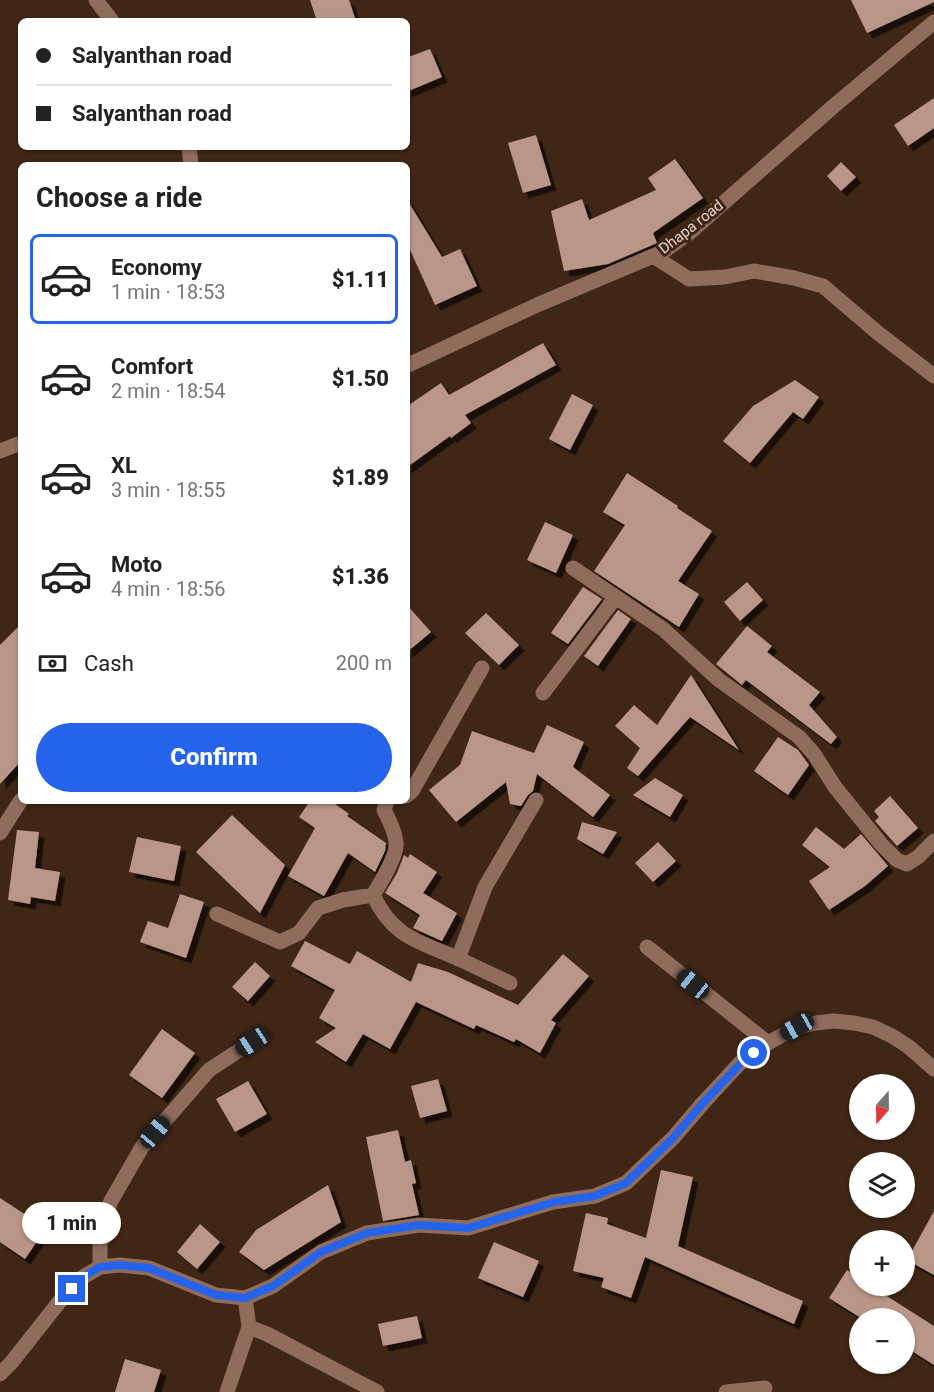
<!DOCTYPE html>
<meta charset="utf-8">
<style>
body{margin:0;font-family:Roboto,sans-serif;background:#f6f6f6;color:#222;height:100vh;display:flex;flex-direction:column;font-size:22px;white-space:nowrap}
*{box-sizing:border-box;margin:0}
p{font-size:20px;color:#767676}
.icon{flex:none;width:33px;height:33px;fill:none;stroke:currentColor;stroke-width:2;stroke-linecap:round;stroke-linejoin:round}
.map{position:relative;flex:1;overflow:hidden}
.panel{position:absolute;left:18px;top:162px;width:392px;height:642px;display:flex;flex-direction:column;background:#fff;border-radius:9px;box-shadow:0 2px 4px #0004}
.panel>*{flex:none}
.guide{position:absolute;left:18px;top:18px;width:392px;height:132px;border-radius:9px;box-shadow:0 2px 4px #0004;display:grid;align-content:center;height:132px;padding:0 18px;background:#fff}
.needle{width:39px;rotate:200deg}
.buttons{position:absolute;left:849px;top:1074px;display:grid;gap:12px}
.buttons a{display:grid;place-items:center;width:66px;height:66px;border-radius:50%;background:#fff;box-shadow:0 2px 4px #0004;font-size:30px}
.end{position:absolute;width:27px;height:27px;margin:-14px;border:8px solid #2563eb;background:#fff;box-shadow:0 0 0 3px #fff}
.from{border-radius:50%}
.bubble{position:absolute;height:42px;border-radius:21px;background:#fff;box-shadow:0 2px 4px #0004;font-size:20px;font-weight:800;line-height:42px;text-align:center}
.car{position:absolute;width:18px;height:36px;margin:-18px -9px;border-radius:8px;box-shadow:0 0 4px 2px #0007;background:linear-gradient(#222 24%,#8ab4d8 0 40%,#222 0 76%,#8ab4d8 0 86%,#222 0)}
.guide b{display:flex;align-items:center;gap:21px;height:57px;font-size:22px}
.guide b+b{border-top:2px solid #e0e0e0}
.guide i{width:15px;height:15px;background:#222}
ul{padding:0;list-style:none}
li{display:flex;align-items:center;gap:18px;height:90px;margin:0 12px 9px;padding:0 6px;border:3px solid transparent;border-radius:9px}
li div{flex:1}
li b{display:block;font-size:22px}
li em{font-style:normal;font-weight:800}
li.selected{border-color:#2563eb}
li>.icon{width:54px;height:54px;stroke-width:1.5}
h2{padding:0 18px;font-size:27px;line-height:72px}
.pay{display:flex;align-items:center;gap:15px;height:66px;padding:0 18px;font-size:22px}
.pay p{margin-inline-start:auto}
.action{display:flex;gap:12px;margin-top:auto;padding:12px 18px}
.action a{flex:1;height:69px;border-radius:36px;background:#2563eb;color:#fff;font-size:24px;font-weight:800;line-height:69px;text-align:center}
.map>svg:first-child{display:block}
.building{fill:#ba9688;filter:url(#shadow)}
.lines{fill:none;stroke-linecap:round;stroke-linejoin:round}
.minor{stroke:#8f6c5c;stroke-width:15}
.route{stroke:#2563eb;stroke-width:8}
.labels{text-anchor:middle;stroke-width:6;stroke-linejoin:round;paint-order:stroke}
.street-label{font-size:15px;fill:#e4d3c8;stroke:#3f2615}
</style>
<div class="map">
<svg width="934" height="1392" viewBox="0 0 934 1392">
<defs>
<filter id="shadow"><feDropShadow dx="5.5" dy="5.5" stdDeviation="0" flood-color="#0009"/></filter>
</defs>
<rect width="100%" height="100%" fill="#3f2615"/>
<!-- building -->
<path class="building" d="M310,0H349L356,21H317Z
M851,0H934V2L867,33Z
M430,49L442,77L406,92V58Z
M934,98V128L908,146L894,125Z
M536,135L551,185L523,193L508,143Z
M675,159L703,198L653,233L657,243L608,264L564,271L551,211L582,199L589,220L656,190L648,178Z
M841,162L856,177L841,191L827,176Z
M406,198L442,257L460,249L477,286L435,305L406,241Z
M543,343L556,365L465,415L471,423L451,438L450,436L406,468V407L441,383L449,395Z
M795,380L819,397L803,419L793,412L750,463L723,441L753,406Z
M572,394L593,405L570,450L549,439Z
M627,473L678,506L677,508L712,531L678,581L699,594L679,627L594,571L625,525L603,512Z
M545,522L573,535L556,573L527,560Z
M747,582L763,600L740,621L724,602Z
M583,587L602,599L568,644L551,633Z
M406,604L431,632L406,653Z
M618,610L631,619L598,666L584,656Z
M486,613L519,645L499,665L465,633Z
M21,624V761L0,784V645Z
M747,626L772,646L767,652L820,692L809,705L837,737L831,744L746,680L742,685L716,664Z
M691,675L739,750L690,717L638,776L627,768L640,748L615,726L634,705L657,725Z
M547,725L584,742L573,767L610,795L593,817L537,774L533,791L528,795L521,806L510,804L506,782L456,822L429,790L460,765L472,731L534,753Z
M778,737L798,750L809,765L788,795L754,771Z
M655,778L683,795L670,817L633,795Z
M890,796L918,828L897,846L875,821L879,817L874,811Z
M310,801H331L349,814L347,816L386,843L385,851L375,872L348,853L324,896L288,876L315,828L299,817Z
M232,815L285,865L260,913L196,852Z
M582,822L617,832L603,854L577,839Z
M816,827L844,849L861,834L888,866L865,886L829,910L809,881L830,867L802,845Z
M17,830L39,832L35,868L60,872L55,901L31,897L30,904L8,900Z
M137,837L181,846L174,881L129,872Z
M658,842L676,861L653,882L635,863Z
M410,854L437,872L423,893L457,913L442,941L413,928L420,915L385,893L397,873L404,855L408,858Z
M180,894L204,902L186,958L140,942L148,921L168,928Z
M305,941L350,964L357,951L411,982L418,963L448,972L518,1005L563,954L589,976L551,1020L556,1023L540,1053L516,1039L514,1042L476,1025L474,1029L416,1002L390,1049L363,1034L346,1062L315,1042L336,1028L319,1018L335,990L291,966Z
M255,962L270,976L248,1001L232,987Z
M162,1029L195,1053L162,1098L129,1075Z
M438,1079L447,1111L420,1118L411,1086Z
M248,1081L267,1114L235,1132L216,1099Z
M398,1130L405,1162L411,1160L416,1183L412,1184L419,1215L383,1221L366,1137Z
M661,1170L693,1177L678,1246L803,1301L794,1324L645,1257L631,1298L601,1287L604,1278L573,1271L586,1213L608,1218L607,1224L646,1238Z
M328,1185L341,1222L264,1270L239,1252L256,1230Z
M0,1198L46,1228L25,1259L0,1242Z
M934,1211V1275L907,1260Z
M200,1224L220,1242L197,1269L177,1252Z
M494,1242L539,1261L523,1297L478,1278Z
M847,1270L860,1278V1286H871L934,1326V1365L904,1346V1318H861L829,1298Z
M417,1316L422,1338L383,1346L378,1324Z
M125,1359L161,1370L154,1392H115Z"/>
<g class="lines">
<!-- minor -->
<path class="minor" d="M96,0L112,21
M189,147L191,165
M653,256L689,279L725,277L754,271L794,278L823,286L878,333L934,376
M406,366L537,305L653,256L664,251L688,234L835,105L934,22
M0,451L21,443
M573,568L663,629L719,680L799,737L814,754L835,787L881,844L897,860L907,864L918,857L934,841
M543,693L615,598
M406,796L412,791L482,668
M387,801L384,810C389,820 395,831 396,842C398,854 380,884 373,895C394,939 419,941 459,959C476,967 493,975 510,983
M0,833L21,800
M217,914L280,942L299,933L318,908L343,900L373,895
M647,947L768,1043
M458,959L485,887L536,800
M100,1267V1228L111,1201L142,1147L209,1070L252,1042
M249,1327L267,1334L377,1392
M0,1374L11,1363L60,1301L83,1277L100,1267L120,1265L149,1268L216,1295L245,1298L273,1286L321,1252L367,1233L419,1225L468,1228L553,1202L595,1196L626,1183L673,1138L703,1103L740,1063L768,1043L797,1027L816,1023L834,1021L854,1023L873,1027L892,1036L909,1047L934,1069
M227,1392L249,1327L245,1298
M726,1392L765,1388"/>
</g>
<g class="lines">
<!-- route -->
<path class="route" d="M72,1289L83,1277L100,1267L120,1265L149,1268L216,1295L245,1298L273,1286L321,1252L367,1233L419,1225L468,1228L554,1202L595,1196L626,1183L673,1138L703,1103L740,1064L754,1053"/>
</g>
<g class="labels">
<!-- street labels -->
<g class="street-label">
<text transform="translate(691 227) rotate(-38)" y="5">Dhapa road</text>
</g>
</g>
</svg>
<div class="buttons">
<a><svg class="needle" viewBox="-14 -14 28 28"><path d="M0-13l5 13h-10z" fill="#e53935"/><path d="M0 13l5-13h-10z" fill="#767676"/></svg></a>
<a><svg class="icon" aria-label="layers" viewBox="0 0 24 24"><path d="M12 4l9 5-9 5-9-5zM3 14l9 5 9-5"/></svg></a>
<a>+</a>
<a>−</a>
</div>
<i class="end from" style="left:754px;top:1053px"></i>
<i class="end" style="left:72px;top:1289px"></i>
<div class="bubble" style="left:22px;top:1202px;width:99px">1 min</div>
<i class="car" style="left:693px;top:984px;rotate:309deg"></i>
<i class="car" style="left:797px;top:1027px;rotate:241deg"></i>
<i class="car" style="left:252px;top:1042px;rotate:237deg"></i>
<i class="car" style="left:155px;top:1132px;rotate:40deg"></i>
<div class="guide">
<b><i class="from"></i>Salyanthan road</b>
<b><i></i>Salyanthan road</b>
</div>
<section class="panel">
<h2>Choose a ride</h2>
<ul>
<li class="selected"><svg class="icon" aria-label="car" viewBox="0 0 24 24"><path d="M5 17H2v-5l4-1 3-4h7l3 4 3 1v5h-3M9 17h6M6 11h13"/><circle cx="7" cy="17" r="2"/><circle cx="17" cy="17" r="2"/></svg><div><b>Economy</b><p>1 min · 18:53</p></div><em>$1.11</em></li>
<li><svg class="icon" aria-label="car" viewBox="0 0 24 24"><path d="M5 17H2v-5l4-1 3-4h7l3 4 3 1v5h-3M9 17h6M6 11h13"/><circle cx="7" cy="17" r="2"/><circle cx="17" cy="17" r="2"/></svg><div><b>Comfort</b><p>2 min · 18:54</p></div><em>$1.50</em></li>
<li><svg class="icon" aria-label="car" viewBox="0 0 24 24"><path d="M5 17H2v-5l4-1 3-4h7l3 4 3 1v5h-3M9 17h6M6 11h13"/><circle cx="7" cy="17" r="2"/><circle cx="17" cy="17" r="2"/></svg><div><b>XL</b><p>3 min · 18:55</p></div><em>$1.89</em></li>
<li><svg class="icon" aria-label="car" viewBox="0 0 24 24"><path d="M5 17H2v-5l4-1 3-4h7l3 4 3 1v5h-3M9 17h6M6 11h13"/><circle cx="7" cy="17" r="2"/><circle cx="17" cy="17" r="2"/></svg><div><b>Moto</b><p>4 min · 18:56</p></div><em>$1.36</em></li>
</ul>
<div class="pay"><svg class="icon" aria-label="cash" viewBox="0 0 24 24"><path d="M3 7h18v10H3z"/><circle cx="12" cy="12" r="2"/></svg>Cash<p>200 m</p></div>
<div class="action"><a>Confirm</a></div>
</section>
</div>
